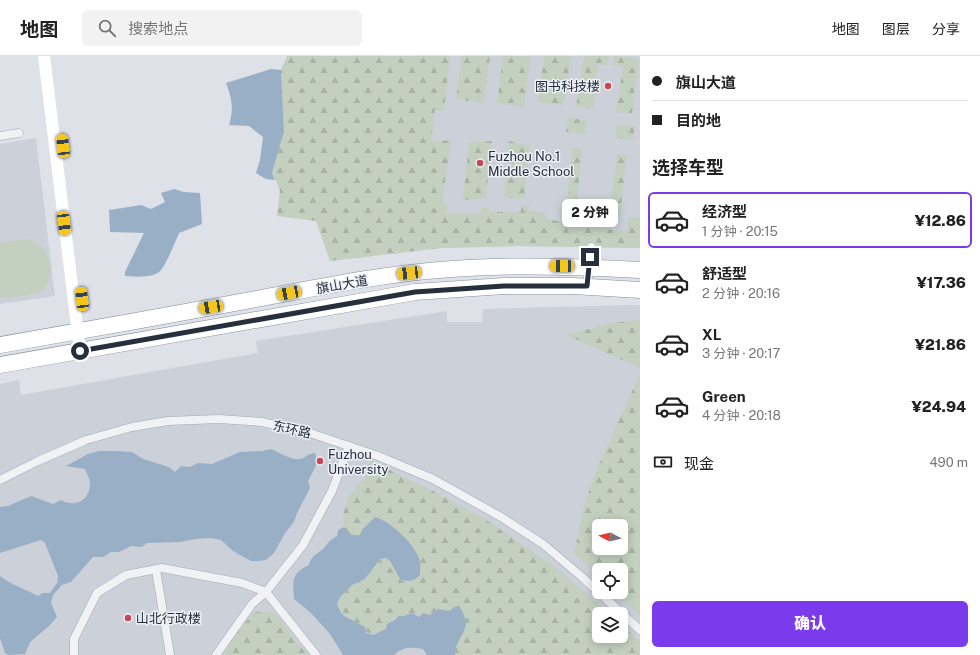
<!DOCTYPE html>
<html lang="zh">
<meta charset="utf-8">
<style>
body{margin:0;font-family:"Public Sans","Noto Sans SC",sans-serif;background:#f2f2f2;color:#222;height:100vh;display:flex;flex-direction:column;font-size:15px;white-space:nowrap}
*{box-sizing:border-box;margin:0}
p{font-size:13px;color:#767676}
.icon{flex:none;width:22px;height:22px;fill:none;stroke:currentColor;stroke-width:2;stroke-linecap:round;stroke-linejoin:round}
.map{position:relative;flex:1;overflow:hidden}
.side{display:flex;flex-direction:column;background:#fff;width:340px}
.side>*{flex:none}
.guide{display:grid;align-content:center;height:88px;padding:0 12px;background:#fff}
.needle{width:26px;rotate:277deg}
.tools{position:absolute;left:592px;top:463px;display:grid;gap:8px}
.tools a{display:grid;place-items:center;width:36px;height:36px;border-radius:6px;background:#fff;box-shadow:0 2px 10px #0003;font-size:20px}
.end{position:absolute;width:18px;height:18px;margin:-9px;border:5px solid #272f3d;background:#fff;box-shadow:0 0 0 2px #fff}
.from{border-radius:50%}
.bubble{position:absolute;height:28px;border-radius:6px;background:#fff;box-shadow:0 2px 10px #0003;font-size:13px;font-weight:800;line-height:28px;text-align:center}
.car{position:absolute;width:12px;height:24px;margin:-12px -6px;border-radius:5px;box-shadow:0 0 3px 1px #0007;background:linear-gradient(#f5c518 24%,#345 0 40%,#f5c518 0 76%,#345 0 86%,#f5c518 0)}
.guide b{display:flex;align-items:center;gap:14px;height:38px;font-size:15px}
.guide b+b{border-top:1px solid #e0e0e0}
.guide i{width:10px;height:10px;background:#222}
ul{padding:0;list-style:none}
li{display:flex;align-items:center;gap:12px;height:56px;margin:0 8px 6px;padding:0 4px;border:2px solid transparent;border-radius:6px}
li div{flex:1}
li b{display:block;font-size:15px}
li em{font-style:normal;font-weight:800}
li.active{border-color:#7c3aed}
li>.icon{width:36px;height:36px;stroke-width:1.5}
h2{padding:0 12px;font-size:18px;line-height:48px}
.pay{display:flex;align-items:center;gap:10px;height:44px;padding:0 12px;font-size:15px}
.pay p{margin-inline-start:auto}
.action{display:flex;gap:8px;margin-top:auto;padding:8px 12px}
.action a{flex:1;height:46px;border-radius:6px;background:#7c3aed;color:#fff;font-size:16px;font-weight:800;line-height:46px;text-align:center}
header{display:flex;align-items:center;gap:24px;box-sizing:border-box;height:56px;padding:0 20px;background:#fff;border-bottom:1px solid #e0e0e0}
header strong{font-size:19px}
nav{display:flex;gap:22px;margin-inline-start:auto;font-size:14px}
.search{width:280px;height:36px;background:#f2f2f2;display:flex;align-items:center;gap:10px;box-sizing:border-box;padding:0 14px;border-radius:6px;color:#767676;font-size:15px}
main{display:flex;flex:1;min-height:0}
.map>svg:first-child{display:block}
.built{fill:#ccd0d9;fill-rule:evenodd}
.forest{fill:url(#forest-firs);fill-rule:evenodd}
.pitch{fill:#c3d0bf}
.water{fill:#99afc6}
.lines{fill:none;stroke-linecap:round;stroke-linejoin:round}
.street-casing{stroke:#a3a8b1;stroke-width:9}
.highway-casing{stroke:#868e9d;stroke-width:17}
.street{stroke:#f0f2f5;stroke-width:8}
.secondary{stroke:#fff;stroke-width:12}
.highway{stroke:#fff;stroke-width:16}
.route{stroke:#272f3d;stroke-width:5}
.poi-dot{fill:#c94658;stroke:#edf0f5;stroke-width:1.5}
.labels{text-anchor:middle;stroke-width:3;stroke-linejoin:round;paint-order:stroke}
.poi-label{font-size:13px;fill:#272f3d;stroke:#edf0f5;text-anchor:start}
.street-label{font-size:13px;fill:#272f3d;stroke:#edf0f5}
</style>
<header>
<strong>地图</strong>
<div class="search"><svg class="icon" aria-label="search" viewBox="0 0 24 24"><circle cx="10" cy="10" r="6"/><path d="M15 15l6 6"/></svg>搜索地点</div>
<nav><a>地图</a><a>图层</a><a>分享</a></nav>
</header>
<main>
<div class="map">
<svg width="640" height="599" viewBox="0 0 640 599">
<defs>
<pattern id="forest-firs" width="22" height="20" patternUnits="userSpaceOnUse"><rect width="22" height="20" fill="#c3d0bf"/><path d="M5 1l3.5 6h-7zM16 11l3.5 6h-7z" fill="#a8b3a5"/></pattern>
</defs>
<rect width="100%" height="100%" fill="#dee1e7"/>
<!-- built -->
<path class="built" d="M342,0H640V192L518,190L441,192L330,205L326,68Z
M36,82L55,240L0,248V88Z
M633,249H640V599H0V328L19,324L21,339L258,297L256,285L447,255V266H482L483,253ZM599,470H621V492H599ZM599,514H621V536H599ZM599,558H621V580H599Z"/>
<!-- forest -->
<path class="forest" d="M287,0H450L444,55L435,54L431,86L451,84L442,148H448L446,158L482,157V152H489V156H521V149L529,150V155L545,157L547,163L604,173L627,175L628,161L640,162V192L518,190L441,192L330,205L316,165L277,160L280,134L272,117L284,76L281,14Z
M462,0H490L484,47L456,43Z
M503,0H531L524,51L497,47Z
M544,0H571L563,49L538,46Z
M584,0H609L608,9L598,8L593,53L576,51Z
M614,0L639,3L632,58L616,56L623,11L613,9Z
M568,62L586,64L585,78L566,76Z
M617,68L635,70L633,84L615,82Z
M492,85L486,142L463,144L469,87Z
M509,85L530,90L524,142H504Z
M572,92L582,93L576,155L566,154Z
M617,98L627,99L620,159L610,158Z
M640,264V312L566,279L611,267Z
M640,318V560L616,536H621V514H599V520L574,498L585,446L599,408ZM599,470H621V492H599Z
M369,404L435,436L485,463L559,514L610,558H599V580H621V568L640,585V599H455L450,555L438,553C431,561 421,562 412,557L404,560H398L387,568L386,573L373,579C361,574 342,560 337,548L340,541L352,529L365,523L380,503L386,502L390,505L400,523L407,526L420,510C420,507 419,504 418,501C413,486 390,465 375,461L360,479L353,480L348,477L344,471L343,461L347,442L368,418Z
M254,556H274L307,599H224L233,582Z"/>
<!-- pitch -->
<path class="pitch" d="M28,183C32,185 39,187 42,191C53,203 55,230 37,237C30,240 9,241 0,242V187Z"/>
<!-- water -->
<path class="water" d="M271,13L281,14L284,76L272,117L275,124L266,123L256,117L260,104L263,81L249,70L229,69C234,53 232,43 226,27Z
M174,133L184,136L200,137L202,168L179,177C175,186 167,207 161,214C155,222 135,221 125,220V216L144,177L110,176L109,154L141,149L151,153L165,146L161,137Z
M271,393C279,396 292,405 300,403C306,402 306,398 315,397C319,410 313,414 308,425L310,432L297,457L294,466L285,477L274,497L266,504L258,505H251L233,495L221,484L211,482L196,483L180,486L147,487L142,491L131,490L119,496H111L103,501H93L71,526L62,529L53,539L51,547L57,561L49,570L30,586L25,598L9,599L5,597L0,582V520C12,529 25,533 38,540L43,537H50L57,527L58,520L45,487L41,484L0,497V451L8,450L31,440L53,448L61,444C74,452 90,445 90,428C90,423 87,418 85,413L66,410L88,398L99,395H115L132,396L143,403L169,411L175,416L181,410L190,411L198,407L212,408L240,396L262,395Z
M375,461C390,465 412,486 418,500C421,506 420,513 420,519C413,526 409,526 400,523L390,505L386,502L380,503L365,523L352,529L340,541L337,548L340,555L344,560L365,571L366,577L373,579L386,573L387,568L395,564L398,560H404L412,557L419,561L423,557L430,559L438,553L450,555L454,551L459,550C476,575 455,579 455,599H427L423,593C413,591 403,590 394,599H343L330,578L311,557L294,543C293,526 291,517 309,509C311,499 318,498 324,492C329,486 330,484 337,480L338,474L344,471C349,478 352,480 360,479L362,474Z"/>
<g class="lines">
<defs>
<path id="street" d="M0,80L19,77
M587,230L591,191
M0,424L38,405L86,384L132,371L168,365L219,363L262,366L310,377L378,400L433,423L501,461L543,488L582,521L640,574
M156,514L170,599
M74,599V583L97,537L126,519L162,512L242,527L266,536L316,599
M216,599L252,548L266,536L303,489L332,435L349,390"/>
<path id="highway" d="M0,289C85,274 171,259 256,243C316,232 377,219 439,214C506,208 573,210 640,214
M0,309L415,236L504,230H573L640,234"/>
</defs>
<!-- street casing -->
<use href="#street" class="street-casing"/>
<!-- highway casing -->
<use href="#highway" class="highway-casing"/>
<!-- street -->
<use href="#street" class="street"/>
<!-- secondary -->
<path class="secondary" d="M44,0L80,295"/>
<!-- highway -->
<use href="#highway" class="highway"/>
</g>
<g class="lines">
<!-- route -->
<path class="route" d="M80,295L415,236L504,230H587L590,201"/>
</g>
<!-- markers -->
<g class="poi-dot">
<circle cx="608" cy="30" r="4"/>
<circle cx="480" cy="107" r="4"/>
<circle cx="320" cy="405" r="4"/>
<circle cx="128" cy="562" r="4"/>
</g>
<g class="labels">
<!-- poi labels -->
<g class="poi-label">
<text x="600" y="35" text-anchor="end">图书科技楼</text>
<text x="488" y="105">Fuzhou No.1<tspan x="488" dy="15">Middle School</tspan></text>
<text x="328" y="403">Fuzhou<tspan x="328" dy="15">University</tspan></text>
<text x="136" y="567">山北行政楼</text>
</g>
<!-- street labels -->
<g class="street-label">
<text transform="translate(342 228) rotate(-10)" y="5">旗山大道</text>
<text transform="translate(292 373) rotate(13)" y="5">东环路</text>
</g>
</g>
</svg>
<div class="tools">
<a><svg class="needle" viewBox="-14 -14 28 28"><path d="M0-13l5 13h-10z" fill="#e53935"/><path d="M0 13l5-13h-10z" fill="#767676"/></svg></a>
<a><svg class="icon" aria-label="locate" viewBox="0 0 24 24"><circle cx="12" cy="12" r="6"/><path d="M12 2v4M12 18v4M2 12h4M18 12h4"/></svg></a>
<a><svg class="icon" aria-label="layers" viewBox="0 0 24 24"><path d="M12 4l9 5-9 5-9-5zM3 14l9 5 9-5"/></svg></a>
</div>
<i class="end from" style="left:80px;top:295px"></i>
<i class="end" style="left:590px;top:201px"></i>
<div class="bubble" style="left:562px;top:143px;width:56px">2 分钟</div>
<i class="car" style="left:63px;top:90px;rotate:353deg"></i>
<i class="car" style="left:64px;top:167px;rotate:173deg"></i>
<i class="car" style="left:562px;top:210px;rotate:271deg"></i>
<i class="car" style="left:409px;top:217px;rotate:264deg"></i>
<i class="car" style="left:289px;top:237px;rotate:259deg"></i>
<i class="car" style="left:82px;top:243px;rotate:353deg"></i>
<i class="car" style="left:211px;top:251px;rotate:260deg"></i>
</div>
<section class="side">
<div class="guide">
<b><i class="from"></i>旗山大道</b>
<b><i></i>目的地</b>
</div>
<h2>选择车型</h2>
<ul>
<li class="active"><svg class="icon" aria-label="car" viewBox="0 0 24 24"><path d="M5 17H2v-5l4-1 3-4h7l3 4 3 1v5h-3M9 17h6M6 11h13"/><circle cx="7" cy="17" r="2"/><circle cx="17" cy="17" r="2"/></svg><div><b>经济型</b><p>1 分钟 · 20:15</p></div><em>¥12.86</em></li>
<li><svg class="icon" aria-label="car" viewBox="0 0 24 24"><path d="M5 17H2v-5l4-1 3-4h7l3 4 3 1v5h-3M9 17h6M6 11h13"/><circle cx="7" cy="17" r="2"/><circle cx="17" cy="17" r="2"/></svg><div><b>舒适型</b><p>2 分钟 · 20:16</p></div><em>¥17.36</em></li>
<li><svg class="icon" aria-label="car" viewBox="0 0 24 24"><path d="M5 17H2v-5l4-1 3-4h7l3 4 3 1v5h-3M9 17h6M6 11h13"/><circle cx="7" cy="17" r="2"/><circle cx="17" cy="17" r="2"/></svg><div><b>XL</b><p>3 分钟 · 20:17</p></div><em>¥21.86</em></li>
<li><svg class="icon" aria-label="car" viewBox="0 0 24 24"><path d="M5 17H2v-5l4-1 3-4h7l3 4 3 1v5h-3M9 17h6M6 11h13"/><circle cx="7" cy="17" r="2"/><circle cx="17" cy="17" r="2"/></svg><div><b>Green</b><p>4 分钟 · 20:18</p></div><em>¥24.94</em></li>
</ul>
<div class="pay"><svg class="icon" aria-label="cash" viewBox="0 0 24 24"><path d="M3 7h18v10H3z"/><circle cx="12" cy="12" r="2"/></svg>现金<p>490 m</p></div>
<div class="action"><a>确认</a></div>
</section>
</main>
